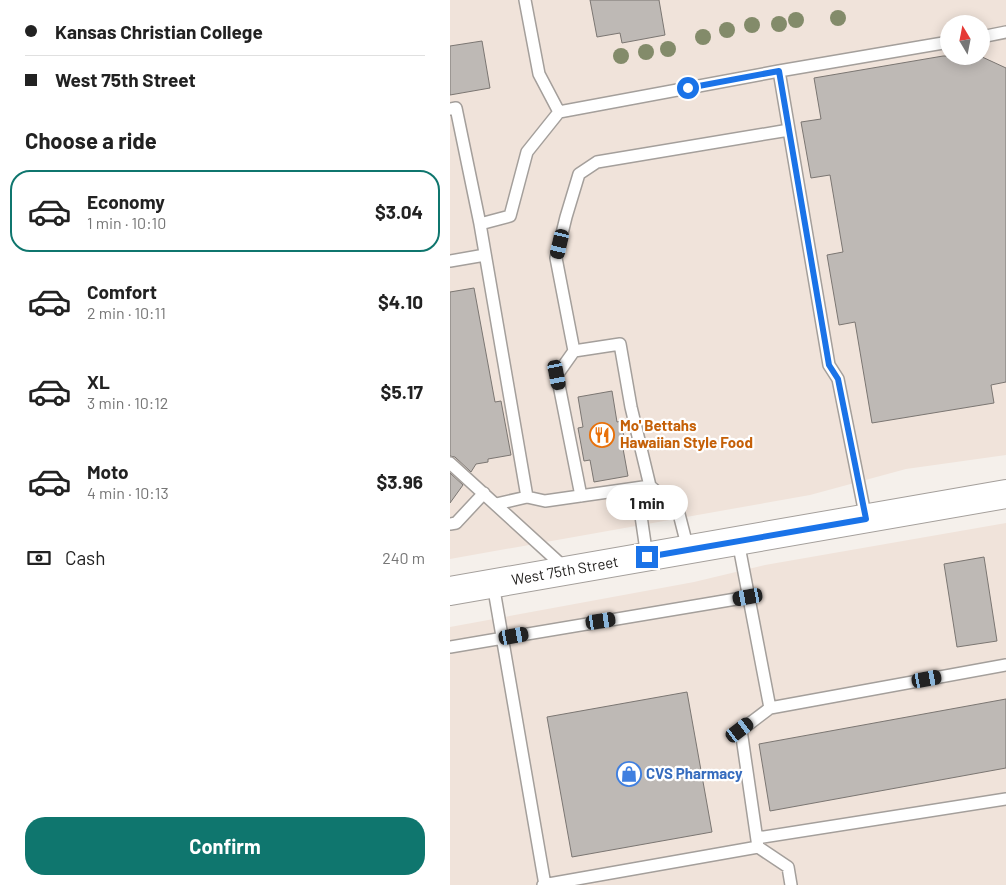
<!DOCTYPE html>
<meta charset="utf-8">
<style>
body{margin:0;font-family:Barlow,sans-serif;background:#f2f2f2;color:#222;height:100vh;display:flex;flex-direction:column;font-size:19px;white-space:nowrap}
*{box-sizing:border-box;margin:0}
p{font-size:16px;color:#767676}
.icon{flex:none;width:28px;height:28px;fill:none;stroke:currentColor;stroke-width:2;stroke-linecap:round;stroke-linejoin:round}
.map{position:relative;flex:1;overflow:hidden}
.drawer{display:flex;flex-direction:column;background:#fff;width:450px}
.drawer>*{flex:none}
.hud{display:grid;align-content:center;height:110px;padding:0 25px;background:#fff}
.needle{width:32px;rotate:350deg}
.buttons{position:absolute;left:490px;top:15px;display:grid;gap:10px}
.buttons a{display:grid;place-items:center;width:50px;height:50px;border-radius:50%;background:#fff;box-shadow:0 2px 12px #0003;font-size:25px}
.end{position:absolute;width:22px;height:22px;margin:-11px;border:6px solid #1a73e8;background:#fff;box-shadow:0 0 0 2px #fff}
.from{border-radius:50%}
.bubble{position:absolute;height:35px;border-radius:18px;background:#fff;box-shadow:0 2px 12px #0003;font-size:16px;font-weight:700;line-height:35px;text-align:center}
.car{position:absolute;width:15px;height:30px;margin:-15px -8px;border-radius:6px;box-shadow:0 0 4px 1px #0007;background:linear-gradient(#222 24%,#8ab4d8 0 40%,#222 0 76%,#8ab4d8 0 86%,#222 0)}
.hud b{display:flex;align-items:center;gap:18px;height:48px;font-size:19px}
.hud b+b{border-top:1px solid #e0e0e0}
.hud i{width:12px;height:12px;background:#222}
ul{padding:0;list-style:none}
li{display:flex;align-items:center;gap:15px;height:82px;margin:0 10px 8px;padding:0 15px;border:2px solid transparent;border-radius:20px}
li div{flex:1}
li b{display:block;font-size:19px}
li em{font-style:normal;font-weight:700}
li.on{border-color:#0f766e}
li>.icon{width:45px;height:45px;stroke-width:1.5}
h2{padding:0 25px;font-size:22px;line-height:60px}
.pay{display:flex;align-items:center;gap:12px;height:55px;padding:0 25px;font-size:19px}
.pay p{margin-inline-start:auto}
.primary-button{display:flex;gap:10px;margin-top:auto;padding:10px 25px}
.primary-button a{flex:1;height:58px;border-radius:20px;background:#0f766e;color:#fff;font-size:20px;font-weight:700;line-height:58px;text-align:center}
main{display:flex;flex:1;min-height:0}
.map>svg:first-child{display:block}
.built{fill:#f0e3da;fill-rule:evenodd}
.building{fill:#beb9b5;stroke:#7b7672}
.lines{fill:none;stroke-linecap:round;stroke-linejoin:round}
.lane-casing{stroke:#a49f9b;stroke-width:14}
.secondary-casing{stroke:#a49f9b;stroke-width:30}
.lane{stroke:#fff;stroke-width:11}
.secondary{stroke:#fff;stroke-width:28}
.tree{fill:#838b6a}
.route{stroke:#1a73e8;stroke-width:6}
.labels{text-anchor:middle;stroke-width:4.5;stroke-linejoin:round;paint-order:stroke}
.food-label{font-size:15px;font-weight:bold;fill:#c56008;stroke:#fff;text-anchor:start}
.street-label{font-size:15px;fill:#201e1c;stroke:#fff}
.shop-label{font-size:15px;font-weight:bold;fill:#366cbe;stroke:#fff;text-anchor:start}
</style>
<main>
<section class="drawer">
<div class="hud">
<b><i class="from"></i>Kansas Christian College</b>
<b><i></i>West 75th Street</b>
</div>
<h2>Choose a ride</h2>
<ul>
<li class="on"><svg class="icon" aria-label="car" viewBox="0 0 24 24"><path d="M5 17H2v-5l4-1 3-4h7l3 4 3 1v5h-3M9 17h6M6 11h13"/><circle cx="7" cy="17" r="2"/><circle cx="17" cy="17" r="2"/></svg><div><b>Economy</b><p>1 min · 10:10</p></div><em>$3.04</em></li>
<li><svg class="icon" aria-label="car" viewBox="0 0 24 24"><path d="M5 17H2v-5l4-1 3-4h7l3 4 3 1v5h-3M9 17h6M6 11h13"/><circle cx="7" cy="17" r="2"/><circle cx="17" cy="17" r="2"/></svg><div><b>Comfort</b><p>2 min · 10:11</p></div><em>$4.10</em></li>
<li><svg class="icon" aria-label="car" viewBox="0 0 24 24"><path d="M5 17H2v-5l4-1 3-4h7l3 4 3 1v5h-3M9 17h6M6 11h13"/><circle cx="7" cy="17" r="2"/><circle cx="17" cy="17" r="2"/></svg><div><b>XL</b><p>3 min · 10:12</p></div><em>$5.17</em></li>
<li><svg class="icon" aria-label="car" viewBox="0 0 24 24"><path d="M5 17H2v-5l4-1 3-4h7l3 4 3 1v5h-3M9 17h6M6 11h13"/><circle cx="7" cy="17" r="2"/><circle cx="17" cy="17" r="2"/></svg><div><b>Moto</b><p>4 min · 10:13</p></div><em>$3.96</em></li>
</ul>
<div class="pay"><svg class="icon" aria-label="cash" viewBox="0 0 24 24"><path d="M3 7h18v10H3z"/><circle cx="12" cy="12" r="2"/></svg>Cash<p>240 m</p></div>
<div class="primary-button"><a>Confirm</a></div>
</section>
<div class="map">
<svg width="556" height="885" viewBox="0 0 556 885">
<rect width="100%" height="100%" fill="#f5f0eb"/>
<!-- built -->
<path class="built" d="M0,0H556V455L456,469L360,495L0,559ZM499,24H531V56H499Z
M556,523V885H0V627L244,582L315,565Z"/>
<!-- building -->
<path class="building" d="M140,0H209L215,35L172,43L170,33L147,37Z
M32,41L40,88L0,95V46Z
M493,56H530L556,68V382L541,385L544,403L422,423L405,322L389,325L377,255L393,252L380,175L361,178L351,122L371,119L364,78Z
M24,288L45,402L51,401L61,455L38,459V462L26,464L21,472L5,457L0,456V292Z
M162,391L167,422L171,421L175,443H172L178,476L144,482L140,460L134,461L128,428L133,427L128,397Z
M0,473L13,485L0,503Z
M534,557L547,641L507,647L494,564Z
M237,692L262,832L122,857L97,717Z
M556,699V768L320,811L309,744Z"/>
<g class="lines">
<defs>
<path id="lane" d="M75,0L89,74L109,112
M531,37L556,32
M329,71L499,42
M0,109L6,108L30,224L60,216L77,152L109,112L329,71L379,365L388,379L416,519
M30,224L77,497
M0,261L35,255
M124,351L106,258L116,217L129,174L147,162L339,130
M0,463L115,568
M131,496L107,375L124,351L170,344L181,407L200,486L191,516L197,557
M46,504L77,497L95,501L200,486L228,510L238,549
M0,524L6,523L34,493
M288,541L320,708
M43,584L95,885
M0,647L298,597
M307,838L556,799
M308,847L338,867L341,885
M93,885L308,847L291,730L320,708L556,665"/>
<path id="secondary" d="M0,591L556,494"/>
</defs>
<!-- lane casing -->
<use href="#lane" class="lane-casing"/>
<!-- secondary casing -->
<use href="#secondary" class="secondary-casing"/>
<!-- lane -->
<use href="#lane" class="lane"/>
<!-- secondary -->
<use href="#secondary" class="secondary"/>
</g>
<!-- trees -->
<g class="tree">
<circle cx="388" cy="18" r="8"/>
<circle cx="346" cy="20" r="8"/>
<circle cx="329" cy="24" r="8"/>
<circle cx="302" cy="25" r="8"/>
<circle cx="277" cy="30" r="8"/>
<circle cx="253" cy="37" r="8"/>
<circle cx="218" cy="49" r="8"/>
<circle cx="196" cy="52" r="8"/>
<circle cx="171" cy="56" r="8"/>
</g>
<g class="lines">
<!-- route -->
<path class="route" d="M197,557L416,519L388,379L379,365L329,71L238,88"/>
</g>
<!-- icons -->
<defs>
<symbol id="restaurant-ring" viewBox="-11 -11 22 22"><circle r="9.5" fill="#fff" stroke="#e8710a" stroke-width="1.5"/><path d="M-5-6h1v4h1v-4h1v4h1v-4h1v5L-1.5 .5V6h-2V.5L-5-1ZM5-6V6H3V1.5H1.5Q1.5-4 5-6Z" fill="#e8710a"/></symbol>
<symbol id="shop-ring" viewBox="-11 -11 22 22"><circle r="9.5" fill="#fff" stroke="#3f7fe0" stroke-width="1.5"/><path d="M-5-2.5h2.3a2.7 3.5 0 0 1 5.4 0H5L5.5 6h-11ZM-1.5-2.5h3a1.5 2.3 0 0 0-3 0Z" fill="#3f7fe0"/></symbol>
</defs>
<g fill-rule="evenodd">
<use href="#restaurant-ring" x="138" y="421" width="28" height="28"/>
<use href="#shop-ring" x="165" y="760" width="28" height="28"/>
</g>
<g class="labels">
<!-- food labels -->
<g class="food-label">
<text x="170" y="431">Mo' Bettahs<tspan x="170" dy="17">Hawaiian Style Food</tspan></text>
</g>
<!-- street labels -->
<g class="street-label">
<text transform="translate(115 571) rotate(-10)" y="5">West 75th Street</text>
</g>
<!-- shop labels -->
<g class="shop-label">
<text x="196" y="779">CVS Pharmacy</text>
</g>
</g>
</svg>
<div class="buttons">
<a><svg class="needle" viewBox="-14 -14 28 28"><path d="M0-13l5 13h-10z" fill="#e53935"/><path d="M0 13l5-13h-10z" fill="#767676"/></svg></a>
</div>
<i class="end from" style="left:238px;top:88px"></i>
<i class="end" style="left:197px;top:557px"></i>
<div class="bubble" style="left:156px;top:485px;width:82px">1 min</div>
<i class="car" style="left:110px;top:244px;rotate:193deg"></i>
<i class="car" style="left:107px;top:375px;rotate:169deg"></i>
<i class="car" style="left:298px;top:597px;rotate:260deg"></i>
<i class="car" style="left:151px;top:621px;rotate:81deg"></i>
<i class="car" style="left:64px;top:636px;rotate:80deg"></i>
<i class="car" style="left:477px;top:679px;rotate:80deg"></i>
<i class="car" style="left:290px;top:730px;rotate:53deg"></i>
</div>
</main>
